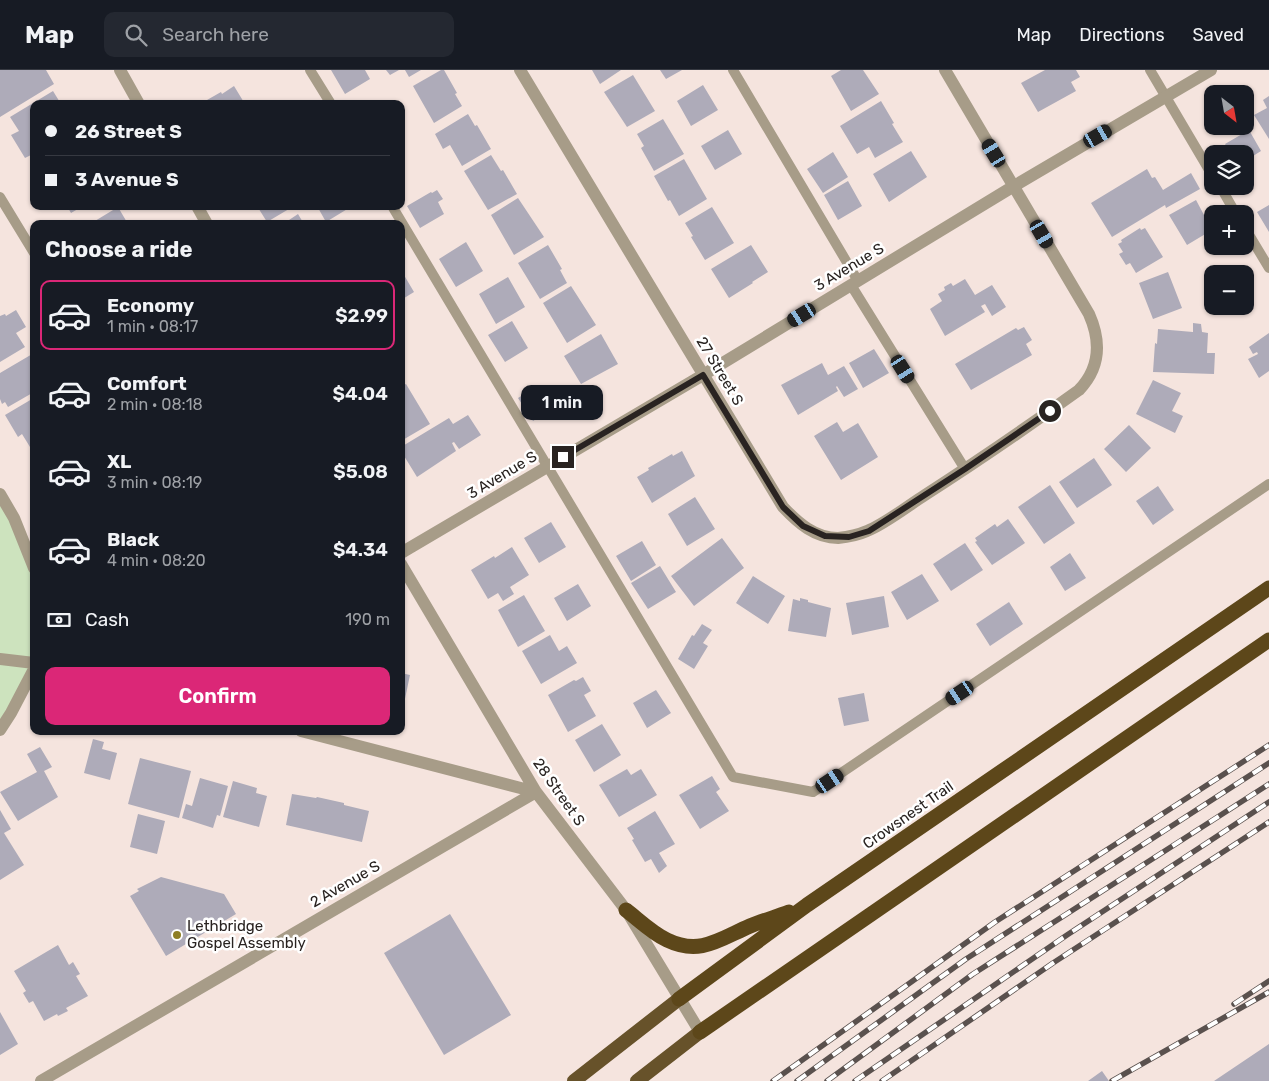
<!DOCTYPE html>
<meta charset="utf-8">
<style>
body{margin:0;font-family:Rubik,sans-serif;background:#242831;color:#f1f3f6;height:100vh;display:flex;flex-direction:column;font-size:19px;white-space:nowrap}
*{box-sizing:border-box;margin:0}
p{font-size:16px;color:#9ea1a6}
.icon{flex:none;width:28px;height:28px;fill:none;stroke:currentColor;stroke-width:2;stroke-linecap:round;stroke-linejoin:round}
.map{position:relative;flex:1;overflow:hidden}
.panel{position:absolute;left:30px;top:150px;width:375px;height:515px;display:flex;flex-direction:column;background:#171b24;border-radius:10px;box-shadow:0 1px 4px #0004}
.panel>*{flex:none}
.hud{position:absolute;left:30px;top:30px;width:375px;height:110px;border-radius:10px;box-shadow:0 1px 4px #0004;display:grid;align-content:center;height:110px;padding:0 15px;background:#171b24}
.needle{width:32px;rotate:149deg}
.fabs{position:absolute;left:1204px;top:15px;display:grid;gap:10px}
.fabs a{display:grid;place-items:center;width:50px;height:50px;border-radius:10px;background:#171b24;box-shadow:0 1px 4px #0004;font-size:25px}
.end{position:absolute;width:22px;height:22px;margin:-11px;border:6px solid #292321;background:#fff;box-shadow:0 0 0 2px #fff}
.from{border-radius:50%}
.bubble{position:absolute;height:35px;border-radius:10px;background:#171b24;box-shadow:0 1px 4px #0004;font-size:16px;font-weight:600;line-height:35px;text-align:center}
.car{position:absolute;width:15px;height:30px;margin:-15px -8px;border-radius:6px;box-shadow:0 0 4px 1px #0007;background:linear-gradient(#222 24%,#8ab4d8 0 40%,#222 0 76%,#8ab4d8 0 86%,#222 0)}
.hud b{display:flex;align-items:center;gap:18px;height:48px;font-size:19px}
.hud b+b{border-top:1px solid #363941}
.hud i{width:12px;height:12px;background:#f1f3f6}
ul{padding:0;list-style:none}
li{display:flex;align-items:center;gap:15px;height:70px;margin:0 10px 8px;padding:0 5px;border:2px solid transparent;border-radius:10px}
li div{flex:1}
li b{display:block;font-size:19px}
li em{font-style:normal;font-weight:600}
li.on{border-color:#db2777}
li>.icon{width:45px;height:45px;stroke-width:1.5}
h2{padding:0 15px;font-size:22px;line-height:60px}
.pay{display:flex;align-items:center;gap:12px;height:55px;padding:0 15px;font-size:19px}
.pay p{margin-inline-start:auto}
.primary-button{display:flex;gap:10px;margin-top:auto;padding:10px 15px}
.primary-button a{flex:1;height:58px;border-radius:10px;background:#db2777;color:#fff;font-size:20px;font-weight:600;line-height:58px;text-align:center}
header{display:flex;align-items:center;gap:30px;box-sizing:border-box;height:70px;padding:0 25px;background:#171b24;border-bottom:1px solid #363941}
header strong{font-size:24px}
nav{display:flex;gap:28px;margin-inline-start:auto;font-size:18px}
.search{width:350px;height:45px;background:#242831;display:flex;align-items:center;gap:12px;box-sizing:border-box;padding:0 18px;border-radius:10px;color:#9ea1a6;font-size:19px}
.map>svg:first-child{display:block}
.green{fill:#cde3be}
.building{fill:#aeabb9}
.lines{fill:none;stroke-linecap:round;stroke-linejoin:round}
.service{stroke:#a79c88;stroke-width:10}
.minor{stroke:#a79c88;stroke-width:12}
.trunk{stroke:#67522a;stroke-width:14}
.motorway{stroke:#5d471a;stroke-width:15}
.rail-casing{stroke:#5a514e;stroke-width:5.5}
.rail{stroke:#fff;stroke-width:4;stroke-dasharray:11;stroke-linecap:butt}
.route{stroke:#292321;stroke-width:6}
.poi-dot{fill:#8e7e24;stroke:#fff;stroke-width:2}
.labels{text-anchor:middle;stroke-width:5;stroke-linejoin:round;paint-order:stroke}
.street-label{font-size:15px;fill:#292321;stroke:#fff}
.poi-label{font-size:15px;fill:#292321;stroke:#fff;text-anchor:start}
</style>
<header>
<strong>Map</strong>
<div class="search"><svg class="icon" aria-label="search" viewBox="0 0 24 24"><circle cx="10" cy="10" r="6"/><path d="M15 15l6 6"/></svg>Search here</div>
<nav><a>Map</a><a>Directions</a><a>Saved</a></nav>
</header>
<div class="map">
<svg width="1269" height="1011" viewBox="0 0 1269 1011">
<rect width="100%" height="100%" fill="#f5e4de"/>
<!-- green -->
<path class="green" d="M0,424L34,498V599L0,660Z"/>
<!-- building -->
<path class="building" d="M0,0H46L54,14L0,47Z
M331,0H365L370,9L345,24Z
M386,0H399L390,5Z
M405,0H421L409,7Z
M441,0H444L457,23L455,24L462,36L434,53L413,16Z
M592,0H621L600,14Z
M660,0H682L666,9Z
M841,0H863L879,24L851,41L831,6Z
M1045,0H1076L1080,7L1071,12L1076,21L1038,42L1021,13Z
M633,5L655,41L627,57L604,22Z
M703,15L718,40L691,56L677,31Z
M234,16L245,34H200L221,22L222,24Z
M53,21L61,34H34V86L33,84L25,88L11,65L19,61L10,47Z
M1269,26V69L1254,45L1267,38L1263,30Z
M881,31L894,53L892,54L903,72L875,88L869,77L857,84L840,56Z
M468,44L475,56L477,55L491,79L462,96L450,75L443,79L435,64Z
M663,49L684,84L654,101L641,78L644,76L637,64Z
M728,60L742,84L715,100L701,76Z
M1249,60L1261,81L1245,91V84H1231L1225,74Z
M911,81L927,107L889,132L873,104Z
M833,82L848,107L823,123L807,99Z
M491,85L501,101L503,100L517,124L488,140L464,101Z
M684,89L707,129L679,146L670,130L668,131L654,106Z
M1147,99L1152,108L1155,107L1163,120L1191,103L1200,119L1166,138L1165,135L1112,167L1091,133Z
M848,111L862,136L838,150L824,125Z
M437,120L443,129L438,132L444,144L420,158L407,136L431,122L432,123Z
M518,128L544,167L514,185L491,145Z
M1196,130L1212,160L1187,175L1169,145Z
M1269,135V162L1257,142Z
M67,136H83L71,143Z
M257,136H294L267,152Z
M317,136H348L349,138L326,152Z
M118,137L128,154H90Z
M712,137L734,173L705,190L691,167L693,166L685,153Z
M298,144L304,154H283Z
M1140,158L1141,160L1145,158L1163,187L1136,203L1130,193L1126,195L1119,184L1123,182L1118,174L1122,172L1121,170Z
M466,172L483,201L456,217L439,189Z
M548,175L562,199L560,200L567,213L540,229L518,193Z
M751,175L768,202L752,212L753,213L729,228L711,199Z
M401,200L414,222L401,230Z
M1168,202L1182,238L1153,249L1139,213Z
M508,207L525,237L496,254L479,224Z
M965,209L975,225L992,215L1006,237L992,246L985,234L981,236L985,242L945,266L930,239L942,231L938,224L945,220L944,217L951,213L953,216Z
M571,216L596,255L567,273L543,233Z
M16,240L26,257L16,263L25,277L0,292V246L5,244L6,246Z
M512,251L528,278L505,292L488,265Z
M1193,253L1201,254L1202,262L1208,263L1207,283H1215L1214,304L1153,302L1155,273L1157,274L1158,259L1193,262Z
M1024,257L1032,270L1026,274L1032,285L971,320L955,294L1016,258L1018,260Z
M1269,263V301L1259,308L1248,289L1258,284L1257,282L1253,284L1249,277Z
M601,264L618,294L581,314L564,286Z
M874,279L889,303L863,318L849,293Z
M34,283V322L8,337L5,332L2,334L0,329V303Z
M822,293L828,305L844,296L858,319L844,327L837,316L836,317L838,321L798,345L781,315Z
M1153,310L1181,323L1172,341L1183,346L1175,363L1136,344Z
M406,314L430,354L401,371V316Z
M539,315L553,339L533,351L518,328Z
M32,329L34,332V374L30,377L22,364L18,367L5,345Z
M468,345L481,365L459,379L454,372L452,373L456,381L417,407L401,381V377L449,348L453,354Z
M837,352L843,362L858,353L878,387L841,410L814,366Z
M1129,355L1151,378L1126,402L1104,379Z
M682,381L695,406L652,433L637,407L649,400L648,398L672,384L673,386Z
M1094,388L1112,415L1077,438L1059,412Z
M1050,415L1075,453L1044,474L1018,437Z
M1158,416L1174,440L1153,455L1136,431Z
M695,427L715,459L687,476L668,444Z
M1008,449L1025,473L992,495L975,472L977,471L975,468L995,454L997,457Z
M551,452L566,477L539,493L524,468Z
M722,468L744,498L694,536L671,506Z
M642,471L656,495L631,511L616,486Z
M965,473L983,500L951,521L933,494Z
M512,477L529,505L510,517L514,524L503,531L498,523L488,529L471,500L494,486L495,488Z
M1070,483L1086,508L1065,521L1050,497Z
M660,496L676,522L648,539L631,513Z
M922,504L939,531L907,550L891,522Z
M753,506L785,526L768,554L736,533Z
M578,514L591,536L567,551L554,528Z
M524,525L545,561L518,577L498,540Z
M884,526L889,557L852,565L846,533Z
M800,528L808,530V532L831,538L826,567L788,561L793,529L800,531Z
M1009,532L1023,554L990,576L976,554Z
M702,554L712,560L703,573L708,576L694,599L678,589L692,565L694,566Z
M550,565L559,581L567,576L577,593L541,614L522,581Z
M401,603L410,605L402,643H401Z
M583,607L591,621L584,625L596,646L568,662L548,625L574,610L576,611Z
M656,620L671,643L647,658L633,633Z
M864,623L869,651L844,656L838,628Z
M602,654L621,685L594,702L575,670Z
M93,669L104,672L102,679L117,683L110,710L84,703Z
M40,677L52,697L44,701L58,727L18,751L0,722L37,702L27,684Z
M140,688L191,701L179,748L128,734Z
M627,699L631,705L641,699L657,725L619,747L599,715Z
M712,706L720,719L716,722L729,741L700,759L679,725Z
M200,708L228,716L220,746L217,745L213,758L182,748L186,734L192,736Z
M233,711L257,718L256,723L267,726L259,757L223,747Z
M292,724L316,728L317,727L344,733V735L369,741L362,772L286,755Z
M0,740L11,759L4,763L24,795L0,810Z
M655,741L675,774L659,783L667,796L659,803L651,789L645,792L632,770L634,769L627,758Z
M138,744L165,751L157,784L130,777Z
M161,807L224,824L236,844L166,886L130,826L139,821L137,819Z
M450,844L511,945L444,985L384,883Z
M58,875L69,895L73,892L80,904L76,906L88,926L66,938L68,941L58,946L57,944L44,951L33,931L29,933L23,923L26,921L14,901Z
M0,942L18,974L0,985Z
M1269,974V1011H1214Z
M1102,1001L1109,1011H1088Z"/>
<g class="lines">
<!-- service -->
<path class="service" d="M310,0L331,34
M733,0L858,211
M1150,0L1212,105
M1220,116L1236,144
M0,127L34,183
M392,136L733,707L813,722L1269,414
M1245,158L1269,198
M851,215L965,399"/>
<!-- minor -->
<path class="minor" d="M120,0L139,34
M520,0L783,437C798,453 815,468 838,468C848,467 858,465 867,461C885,454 909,435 925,425C978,391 1029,356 1079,320C1101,297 1101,271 1089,244L945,0
M197,136L207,154
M0,424L14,448L34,498
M401,483L703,305L1014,116L1211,0
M401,494L536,722L626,840L700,962
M0,589L34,593
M0,660L11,643L34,599
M301,661L536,722
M41,1011L536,722"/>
<!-- trunk -->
<path class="trunk" d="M574,1011L679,929
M637,1011L700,962"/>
<!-- motorway -->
<path class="motorway" d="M626,840C639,850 652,863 667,870C700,886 720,869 750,856C762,851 776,847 789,842
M679,929L807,835L1269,518
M700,962L1269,570"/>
<defs>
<path id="rail" d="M1234,934L1269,911
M773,1011L995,852L1269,675
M797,1011L966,889L1269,693
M827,1011L973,904L1269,714
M855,1011L1067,865L1269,732
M882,1011L1053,893L1269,752
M1112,1011L1269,922"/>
</defs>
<!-- rail casing -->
<use href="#rail" class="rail-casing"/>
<!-- rail -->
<use href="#rail" class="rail"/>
</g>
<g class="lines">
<!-- route -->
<path class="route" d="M563,387L703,305L783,437L803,456L825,466L849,467L869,461L965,399L1050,341"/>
</g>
<!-- markers -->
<circle class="poi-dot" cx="177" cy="865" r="5"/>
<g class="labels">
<!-- street labels -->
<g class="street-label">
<text transform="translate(849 197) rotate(-31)" y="5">3 Avenue S</text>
<text transform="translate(720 301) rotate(59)" y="5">27 Street S</text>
<text transform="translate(502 405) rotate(-31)" y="5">3 Avenue S</text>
<text transform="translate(559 722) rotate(55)" y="5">28 Street S</text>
<text transform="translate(908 745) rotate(-35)" y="5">Crowsnest Trail</text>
<text transform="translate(345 814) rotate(-30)" y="5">2 Avenue S</text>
</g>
<!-- poi labels -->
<g class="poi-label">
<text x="187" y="861">Lethbridge<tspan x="187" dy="17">Gospel Assembly</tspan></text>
</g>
</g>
</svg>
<div class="fabs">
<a><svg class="needle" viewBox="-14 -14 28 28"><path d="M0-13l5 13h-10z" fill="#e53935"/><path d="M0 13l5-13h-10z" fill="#9ea1a6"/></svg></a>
<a><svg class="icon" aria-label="layers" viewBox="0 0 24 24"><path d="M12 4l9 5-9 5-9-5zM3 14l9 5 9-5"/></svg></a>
<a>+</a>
<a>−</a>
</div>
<i class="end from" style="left:1050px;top:341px"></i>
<i class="end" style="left:563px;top:387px"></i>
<div class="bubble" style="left:521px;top:315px;width:82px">1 min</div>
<i class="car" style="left:1098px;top:66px;rotate:60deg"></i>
<i class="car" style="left:994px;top:83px;rotate:329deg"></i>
<i class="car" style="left:1042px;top:164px;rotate:150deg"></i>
<i class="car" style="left:802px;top:245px;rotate:239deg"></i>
<i class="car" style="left:903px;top:299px;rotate:148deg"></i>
<i class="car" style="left:960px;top:623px;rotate:236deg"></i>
<i class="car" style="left:830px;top:711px;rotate:56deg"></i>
<div class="hud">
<b><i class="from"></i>26 Street S</b>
<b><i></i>3 Avenue S</b>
</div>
<section class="panel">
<h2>Choose a ride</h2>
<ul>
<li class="on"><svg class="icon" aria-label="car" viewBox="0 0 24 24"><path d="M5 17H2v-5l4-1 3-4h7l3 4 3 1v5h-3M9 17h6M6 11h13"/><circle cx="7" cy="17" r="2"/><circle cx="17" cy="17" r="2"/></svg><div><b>Economy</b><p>1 min · 08:17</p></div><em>$2.99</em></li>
<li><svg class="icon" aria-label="car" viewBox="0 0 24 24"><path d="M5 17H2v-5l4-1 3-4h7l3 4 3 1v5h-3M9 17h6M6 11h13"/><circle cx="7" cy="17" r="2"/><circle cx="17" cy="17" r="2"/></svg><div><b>Comfort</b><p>2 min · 08:18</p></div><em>$4.04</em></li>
<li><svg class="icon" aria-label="car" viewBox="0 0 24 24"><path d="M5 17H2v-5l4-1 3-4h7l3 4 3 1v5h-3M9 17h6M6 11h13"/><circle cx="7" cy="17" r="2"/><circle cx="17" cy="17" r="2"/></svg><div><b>XL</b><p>3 min · 08:19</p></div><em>$5.08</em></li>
<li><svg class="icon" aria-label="car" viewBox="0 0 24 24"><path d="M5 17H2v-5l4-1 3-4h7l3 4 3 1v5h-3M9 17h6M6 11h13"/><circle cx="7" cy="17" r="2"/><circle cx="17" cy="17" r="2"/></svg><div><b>Black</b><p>4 min · 08:20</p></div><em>$4.34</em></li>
</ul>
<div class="pay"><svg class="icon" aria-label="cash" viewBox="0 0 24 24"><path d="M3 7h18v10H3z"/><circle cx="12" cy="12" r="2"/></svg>Cash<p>190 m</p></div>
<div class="primary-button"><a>Confirm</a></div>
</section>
</div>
